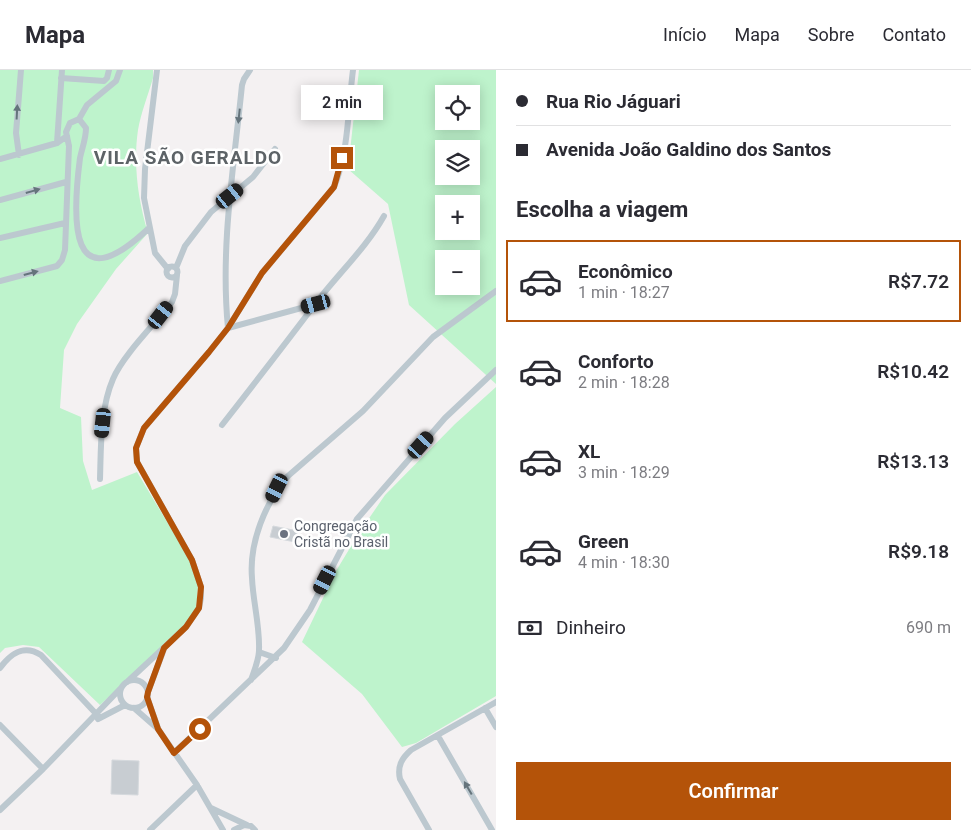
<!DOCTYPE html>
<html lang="pt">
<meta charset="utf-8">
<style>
body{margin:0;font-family:Roboto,sans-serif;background:#f2f2f3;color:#2b2b33;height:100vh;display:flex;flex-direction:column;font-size:19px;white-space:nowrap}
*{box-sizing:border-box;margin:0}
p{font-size:16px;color:#7c7c81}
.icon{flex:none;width:28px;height:28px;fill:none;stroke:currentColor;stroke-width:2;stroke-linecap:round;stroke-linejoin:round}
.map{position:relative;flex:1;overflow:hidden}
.sheet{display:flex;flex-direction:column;background:#fff;width:475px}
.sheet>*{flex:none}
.hud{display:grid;align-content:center;height:110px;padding:0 20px;background:#fff}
.controls{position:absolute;left:435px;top:15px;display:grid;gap:10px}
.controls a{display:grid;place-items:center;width:45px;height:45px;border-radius:0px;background:#fff;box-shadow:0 2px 12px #0003;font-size:25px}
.end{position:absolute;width:22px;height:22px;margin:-11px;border:6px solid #b45309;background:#fff;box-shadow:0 0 0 2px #fff}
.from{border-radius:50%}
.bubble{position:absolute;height:35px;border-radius:0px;background:#fff;box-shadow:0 2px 12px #0003;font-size:16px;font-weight:600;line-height:35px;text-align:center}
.car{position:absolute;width:15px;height:30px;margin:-15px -8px;border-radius:6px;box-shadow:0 0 4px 1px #0007;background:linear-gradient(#222 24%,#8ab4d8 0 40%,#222 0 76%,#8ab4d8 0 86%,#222 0)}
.hud b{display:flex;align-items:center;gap:18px;height:48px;font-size:19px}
.hud b+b{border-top:1px solid #e1e1e2}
.hud i{width:12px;height:12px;background:#2b2b33}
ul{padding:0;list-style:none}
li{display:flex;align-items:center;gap:15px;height:82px;margin:0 10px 8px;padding:0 10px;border:2px solid transparent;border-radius:0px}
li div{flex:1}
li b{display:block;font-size:19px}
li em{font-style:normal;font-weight:600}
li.selected{border-color:#b45309}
li>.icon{width:45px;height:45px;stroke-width:1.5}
h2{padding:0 20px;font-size:22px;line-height:60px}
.pay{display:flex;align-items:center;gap:12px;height:55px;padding:0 20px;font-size:19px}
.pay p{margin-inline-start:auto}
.primary-button{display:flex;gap:10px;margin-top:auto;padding:10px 20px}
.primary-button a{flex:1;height:58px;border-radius:0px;background:#b45309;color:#fff;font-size:20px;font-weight:600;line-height:58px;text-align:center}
header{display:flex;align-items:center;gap:30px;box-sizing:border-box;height:70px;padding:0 25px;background:#fff;border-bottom:1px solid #e1e1e2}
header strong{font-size:24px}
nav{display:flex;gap:28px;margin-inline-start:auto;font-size:18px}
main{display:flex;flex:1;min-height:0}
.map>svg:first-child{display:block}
.green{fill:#bef3cc;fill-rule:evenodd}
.building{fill:#c8cdd2;stroke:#d5d9dd}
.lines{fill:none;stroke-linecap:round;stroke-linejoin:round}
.minor{stroke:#bcc8cf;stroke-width:6}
.oneway{fill:#65747c}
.route{stroke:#b45309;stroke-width:6}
.worship-dot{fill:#6b7280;stroke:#fff;stroke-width:2}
.labels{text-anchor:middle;stroke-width:5;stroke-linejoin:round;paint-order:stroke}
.worship-label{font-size:14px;fill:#5b616d;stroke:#fff;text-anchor:start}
.district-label{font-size:19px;font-weight:bold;letter-spacing:1px;fill:#5d6367;stroke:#fff}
</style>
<header>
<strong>Mapa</strong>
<nav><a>Início</a><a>Mapa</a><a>Sobre</a><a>Contato</a></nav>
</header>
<main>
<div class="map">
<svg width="496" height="760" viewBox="0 0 496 760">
<rect width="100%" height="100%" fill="#f4f1f2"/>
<!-- green -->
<path class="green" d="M0,0H153V8C148,25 141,43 138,60C133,94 138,130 148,163L116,199L77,254L64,280L60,338L81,347L83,391L92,420L137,402L193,495L198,515L196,542L164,576L100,635L39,577L23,575L5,578L0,583Z
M359,0H496V314L409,235L388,134L348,99ZM444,24H471V51H444ZM444,79H471V106H444ZM444,134H471V161H444ZM444,189H471V216H444Z
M496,317V626L416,673L402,677L362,624L302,572L336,501L359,463L385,425L455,354Z"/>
<!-- building -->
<path class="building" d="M273,456L298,461L295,472L270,467Z
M112,690L139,691L138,725L111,724Z"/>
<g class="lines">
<!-- minor -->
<path class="minor" d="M157,0L145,99L144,128L155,183L168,199
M61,8L104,11L107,8L109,0
M79,49L86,58C86,69 82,78 80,88C72,150 69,234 149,158
M79,49L87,35L116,11L120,0
M57,73L62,0
M19,85L16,63L21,0
M0,89L57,73L67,66
M0,130L66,112
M0,168L65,153
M166.5 202a5.5 5.5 0 1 1 11 0a5.5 5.5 0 1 1-11 0Z
M176,198L185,176L211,142L253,107L275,79
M0,211L57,196L62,190L65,180L69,76L66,62L70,53L79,49
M228,258C220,177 234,96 242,15L244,9L250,0
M228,258L316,234
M222,355C254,314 285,274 316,233C338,204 366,178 384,146
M100,409C101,377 100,339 113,309C123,285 155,254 172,232L175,224L177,205
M259,582L276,588
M0,598C11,583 24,574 41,585L100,648
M251,610C254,601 259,590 259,580C260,556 253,532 252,508C249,473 265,433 288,406L363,341L433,267L496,221
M120 624a14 14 0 1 1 28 0a14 14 0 1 1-28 0Z
M127,612L186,557L199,538L201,528V517L192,490L137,392L136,378L144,358L209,282L228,258L262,203L334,117C349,81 348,38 353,0
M148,622L164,579
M147,627L158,658
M134,638L158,659L197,715L223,760
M485,638L496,657
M98,649L125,635
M0,655L43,699
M438,666L492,760
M174,683L284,578L310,540L357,449L445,348L496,300
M211,738L247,755
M0,740L43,699L121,618
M150,760L197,715
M234,760L244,755L251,756L255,760
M429,760L400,709C397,696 402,688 411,680L496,632"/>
</g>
<!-- one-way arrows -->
<defs><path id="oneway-solid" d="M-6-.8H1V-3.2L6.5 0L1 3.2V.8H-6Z" transform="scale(1.25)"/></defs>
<g class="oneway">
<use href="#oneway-solid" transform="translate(17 42) rotate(-87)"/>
<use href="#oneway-solid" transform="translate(239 46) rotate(96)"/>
<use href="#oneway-solid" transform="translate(33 121) rotate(-16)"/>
<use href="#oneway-solid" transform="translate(31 203) rotate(-15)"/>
<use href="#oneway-solid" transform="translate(468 718) rotate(-120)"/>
</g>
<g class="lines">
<!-- route -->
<path class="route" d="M200,659L174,683L158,659L147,627L148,622L164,578L186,557L199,538L201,517L192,490L137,392L136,378L144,358L209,282L228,258L262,203L334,117L342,88"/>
</g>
<!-- markers -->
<circle class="worship-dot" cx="284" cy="464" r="5"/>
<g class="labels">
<!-- worship labels -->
<g class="worship-label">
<text x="294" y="461">Congregação<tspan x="294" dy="16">Cristã no Brasil</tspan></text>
</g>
<!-- district labels -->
<g class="district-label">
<text x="188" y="94">VILA SÃO GERALDO</text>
</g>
</g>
</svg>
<div class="controls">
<a><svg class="icon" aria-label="locate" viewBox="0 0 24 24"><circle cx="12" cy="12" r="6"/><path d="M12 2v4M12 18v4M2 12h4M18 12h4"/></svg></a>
<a><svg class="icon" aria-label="layers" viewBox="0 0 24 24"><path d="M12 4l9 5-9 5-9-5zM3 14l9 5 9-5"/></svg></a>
<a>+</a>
<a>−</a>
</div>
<i class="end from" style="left:200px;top:659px"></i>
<i class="end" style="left:342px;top:88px"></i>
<div class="bubble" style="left:301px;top:15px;width:82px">2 min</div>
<i class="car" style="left:230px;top:126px;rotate:51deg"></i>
<i class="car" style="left:316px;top:234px;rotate:255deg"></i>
<i class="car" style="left:161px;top:245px;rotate:38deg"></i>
<i class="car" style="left:103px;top:353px;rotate:186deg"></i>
<i class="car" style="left:421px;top:375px;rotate:42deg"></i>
<i class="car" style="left:277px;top:418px;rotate:206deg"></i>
<i class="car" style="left:325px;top:510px;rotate:207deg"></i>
</div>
<section class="sheet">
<div class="hud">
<b><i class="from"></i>Rua Rio Jáguari</b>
<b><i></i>Avenida João Galdino dos Santos</b>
</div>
<h2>Escolha a viagem</h2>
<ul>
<li class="selected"><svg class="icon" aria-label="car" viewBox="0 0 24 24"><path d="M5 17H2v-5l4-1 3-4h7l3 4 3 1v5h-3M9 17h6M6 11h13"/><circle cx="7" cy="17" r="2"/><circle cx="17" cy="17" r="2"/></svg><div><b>Econômico</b><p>1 min · 18:27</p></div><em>R$7.72</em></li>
<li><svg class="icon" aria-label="car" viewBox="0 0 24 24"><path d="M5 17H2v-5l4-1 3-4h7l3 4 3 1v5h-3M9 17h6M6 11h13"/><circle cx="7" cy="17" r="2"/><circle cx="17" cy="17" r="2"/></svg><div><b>Conforto</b><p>2 min · 18:28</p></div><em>R$10.42</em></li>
<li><svg class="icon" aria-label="car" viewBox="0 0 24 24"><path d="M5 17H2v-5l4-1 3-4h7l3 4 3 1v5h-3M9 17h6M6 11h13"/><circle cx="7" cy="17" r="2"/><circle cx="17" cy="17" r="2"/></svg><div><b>XL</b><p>3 min · 18:29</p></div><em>R$13.13</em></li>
<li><svg class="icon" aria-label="car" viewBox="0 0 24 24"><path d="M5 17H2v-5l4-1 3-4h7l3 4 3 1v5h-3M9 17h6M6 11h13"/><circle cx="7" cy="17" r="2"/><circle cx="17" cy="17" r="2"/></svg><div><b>Green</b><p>4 min · 18:30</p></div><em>R$9.18</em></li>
</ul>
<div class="pay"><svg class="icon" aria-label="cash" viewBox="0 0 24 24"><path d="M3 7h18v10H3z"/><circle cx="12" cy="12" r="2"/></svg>Dinheiro<p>690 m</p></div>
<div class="primary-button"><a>Confirmar</a></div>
</section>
</main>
